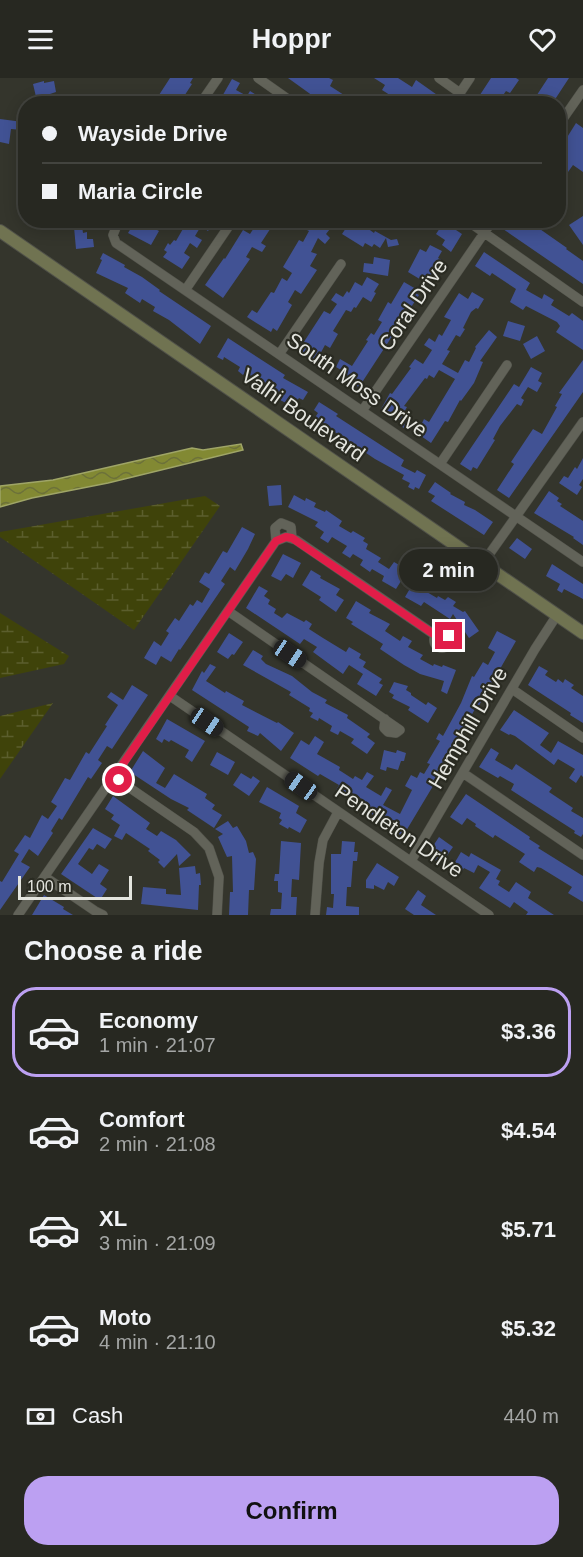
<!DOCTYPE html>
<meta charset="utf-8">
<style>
body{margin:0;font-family:Arial,sans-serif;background:#33342e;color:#f1f3f6;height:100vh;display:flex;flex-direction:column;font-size:22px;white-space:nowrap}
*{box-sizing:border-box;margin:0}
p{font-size:20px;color:#a4a6a5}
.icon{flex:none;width:33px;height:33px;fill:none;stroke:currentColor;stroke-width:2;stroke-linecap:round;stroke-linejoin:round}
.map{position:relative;height:837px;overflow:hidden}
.sheet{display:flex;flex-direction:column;background:#272821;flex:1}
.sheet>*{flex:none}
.top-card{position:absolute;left:18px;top:18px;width:548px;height:132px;border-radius:24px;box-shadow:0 3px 15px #0003,0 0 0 2px #43443f;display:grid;align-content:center;height:132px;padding:0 24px;background:#272821}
.scale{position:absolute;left:18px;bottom:15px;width:114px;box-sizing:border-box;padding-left:6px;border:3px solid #e4e5df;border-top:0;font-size:16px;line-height:21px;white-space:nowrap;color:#e4e5df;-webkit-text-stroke:4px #2a2b22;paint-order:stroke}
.end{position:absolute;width:27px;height:27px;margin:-14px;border:8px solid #e11d48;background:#fff;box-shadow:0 0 0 3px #fff}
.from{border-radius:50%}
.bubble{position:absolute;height:42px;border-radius:21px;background:#272821;box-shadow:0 3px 15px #0003,0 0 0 2px #43443f;font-size:20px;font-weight:700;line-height:42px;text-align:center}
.car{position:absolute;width:18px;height:36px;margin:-18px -9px;border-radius:8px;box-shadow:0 0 4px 2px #0007;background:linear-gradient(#222 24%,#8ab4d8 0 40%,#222 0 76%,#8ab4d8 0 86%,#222 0)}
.top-card b{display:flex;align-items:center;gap:21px;height:57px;font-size:22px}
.top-card b+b{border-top:2px solid #43443f}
.top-card i{width:15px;height:15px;background:#f1f3f6}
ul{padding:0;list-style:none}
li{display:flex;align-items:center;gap:18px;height:90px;margin:0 12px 9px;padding:0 12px;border:3px solid transparent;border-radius:24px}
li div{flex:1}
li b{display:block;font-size:22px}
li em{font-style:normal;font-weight:700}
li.current{border-color:#bca0f2}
li>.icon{width:54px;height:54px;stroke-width:1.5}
h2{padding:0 24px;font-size:27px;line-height:72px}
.pay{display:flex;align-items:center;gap:15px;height:66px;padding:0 24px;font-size:22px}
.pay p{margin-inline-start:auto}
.action{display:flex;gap:12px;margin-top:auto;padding:12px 24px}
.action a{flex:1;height:69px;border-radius:24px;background:#bca0f2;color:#111;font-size:24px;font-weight:700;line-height:69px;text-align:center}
header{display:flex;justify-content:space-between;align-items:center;height:78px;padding:0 24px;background:#272821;font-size:27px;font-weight:700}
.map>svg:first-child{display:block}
.wetland{fill:url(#wetland-marsh)}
.water{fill:url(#water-waves);stroke:#9fa567;stroke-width:1.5}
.building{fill:#415294}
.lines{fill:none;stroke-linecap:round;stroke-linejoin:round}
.street-casing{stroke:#505149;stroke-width:10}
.secondary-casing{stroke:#505149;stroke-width:14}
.street{stroke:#626359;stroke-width:9}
.secondary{stroke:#707351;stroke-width:12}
.route{stroke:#e11d48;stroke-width:8}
.labels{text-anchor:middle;stroke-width:4.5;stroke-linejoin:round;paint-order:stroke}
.street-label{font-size:21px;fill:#e4e5df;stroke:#2a2b22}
</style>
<header><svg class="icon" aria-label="menu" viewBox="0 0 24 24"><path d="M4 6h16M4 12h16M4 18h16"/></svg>Hoppr<svg class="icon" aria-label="heart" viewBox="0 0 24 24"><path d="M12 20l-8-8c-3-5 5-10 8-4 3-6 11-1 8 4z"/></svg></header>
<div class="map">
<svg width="583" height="837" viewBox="0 0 583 837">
<defs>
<pattern id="wetland-marsh" width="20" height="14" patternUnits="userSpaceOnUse" patternTransform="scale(1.5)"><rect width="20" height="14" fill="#3f430a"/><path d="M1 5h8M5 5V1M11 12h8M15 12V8" fill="none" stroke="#5b5e2d"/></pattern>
<pattern id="water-waves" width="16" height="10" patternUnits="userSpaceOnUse" patternTransform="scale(1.5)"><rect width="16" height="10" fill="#828933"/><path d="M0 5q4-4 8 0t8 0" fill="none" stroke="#6c7139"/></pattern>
</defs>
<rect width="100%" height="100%" fill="#34352c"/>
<!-- wetland -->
<path class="wetland" d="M205,418L220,428L134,552L0,459V454Z
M0,535L69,578L64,586L0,600Z
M53,625L0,701V638Z"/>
<!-- water -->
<path class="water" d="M241,366L243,372L108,405L32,420L0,429V408L53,402L192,370L203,372Z"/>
<!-- building -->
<path class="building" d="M170,0H193L190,5L192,6L179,26H158L162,19L159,17Z
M288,0H329L333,2L330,8L358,26H322L325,22L315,16L313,18Z
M374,0H398L412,9L416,2L450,26H410L395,16L393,19L382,12L385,7Z
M491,0H516L519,2L510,15L506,13L497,26H474Z
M548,0H569L552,26H531Z
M232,1L240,5L236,12L247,18L250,13L258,18L254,26H227L220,22Z
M44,3V5L54,3L56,14L47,17L48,21L37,23L33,6Z
M0,41L23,44L22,52L11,51L9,66L0,64Z
M576,45L583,50V94L573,87L558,108V86L567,73L561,69Z
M583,138V167L569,147Z
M188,142H210L213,145L208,153L201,148L195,158L202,162L197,170L190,165L184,175L190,179L182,191L163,179L167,174L164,172L168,165L170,167L174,162L176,163Z
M259,142H276L261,165L266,168L262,174L252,169L246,179L250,181L223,220L205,207L224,180L225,181L243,152L250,156Z
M320,142H337L326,156L330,160L325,166L318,160L311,174L317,176L310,188L317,192L301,216L295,212L288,224L292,227L277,253L273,250L271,254L247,239L252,232L257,235L271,214L274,215L282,200L287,203L292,195L283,189L299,162L303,164L309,153L307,152L312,146L315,148Z
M341,142H356L374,155L375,153L391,162L397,161L399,167L388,169L386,160L380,170L374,166L372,169L365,165L363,169L342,156L348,147Z
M508,142H527L567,170L566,171L583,183V206L503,151Z
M444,144L462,156L451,174L442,167L445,162L436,156Z
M144,145L159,153L151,167L128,155L133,147L141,151Z
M82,148L83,155L87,154V161H93L94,169L76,171L74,149Z
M430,167L442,173L438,180L443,183L428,206L408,194L420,171L426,174Z
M484,174L530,205L526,212L542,221L544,216L554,222L551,227L569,238L572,235L583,243V272L556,254L560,248L557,244L526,228L523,232L510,224L516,211L492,195L490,198L475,188Z
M103,175L125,187L124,189L142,199L160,212L159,213L211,248L200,266L169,242L153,233L155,229L142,221L140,225L125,215L128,210L96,195L102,182L100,181Z
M374,179L390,182L388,198L363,194L364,185L373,186Z
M367,199L379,206L374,214L376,215L371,224L363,219L356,230L354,229L351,234L346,232L333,253L338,256L330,270L325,267L319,278L324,281L320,287L298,273L324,233L330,236L337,226L331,222L336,215L343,219L347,213L349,215L355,204L362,208Z
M404,204L416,211L414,214L419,217L359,309L337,299L341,292L336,289L340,281L352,288L368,263L366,262L371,255L374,257L382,244L378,242L388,224L391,226Z
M472,214L484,221L478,231L476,230L471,234L463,250L465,251L460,259L456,257L447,272L450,273L442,286L458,295L465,282L469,284L476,270L475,269L489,252L497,259L480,283L483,284L474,305L461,323L460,322L448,344L445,343L431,365L421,358L425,352L420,349L424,341L429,344L455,301L439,292L434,300L429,297L427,301L425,300L404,328L407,329L403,336L410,340L404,350L399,347L401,343L381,331L390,315L392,316L411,290L409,289L415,281L423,286L432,272L424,267L429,260L435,264L439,256L442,258L451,242L444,239L459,215L468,221Z
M508,243L525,248L520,263L503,258Z
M537,258L545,273L531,281L523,266Z
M228,260L285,297L283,300L308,314L303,322L299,320L295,326L288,322L286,325L280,322L283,318L266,308L264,311L258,307L261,304L245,294L243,297L238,293L240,289L224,279L223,282L217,279Z
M583,282V314L509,420L497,412L514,386L511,384L533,351L542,356L557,329L555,328L562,316L559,315Z
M531,289L542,295L538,303L542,305L537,314L528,309L521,320L524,322L521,328L517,326L500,348L493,361L495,362L477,391L473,389L471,393L460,386L514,306L519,309Z
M319,324L338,336L336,338L404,382L401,388L415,395L417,392L426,397L419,411L415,409L414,412L408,409L410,405L402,401L404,397L375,381L320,344L319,345L314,341L318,335L314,332Z
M583,380V401L579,407L582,409L577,417L559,405L564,398L568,400L575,389L577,391Z
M435,404L451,415L450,416L465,424L464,427L475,432L493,444L484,457L431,423L435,418L428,414Z
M281,407L282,427L269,428L267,408Z
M549,413L559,420L557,423L562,426L560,428L583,443V467L573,460L574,459L534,435Z
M294,417L305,423L306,420L316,425L314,429L325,434L326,432L342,443L339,448L351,455L353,453L365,460L363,463L368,466L366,471L381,480L378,484L389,491L394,484L408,492L396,511L382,503L384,498L372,491L370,494L360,487L363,482L353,476L350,480L342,475L347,468L332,459L328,465L320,460L324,454L315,448L318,444L288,429Z
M242,449L255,456L248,471L235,493L230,489L221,503L225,506L180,572L179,571L171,584L161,578L156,587L144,580L154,563L161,568L169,555L166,553L175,540L179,543L190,526L193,528L197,522L202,525L210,511L199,504L205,494L209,496L223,473L227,475Z
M517,460L532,471L525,481L509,470Z
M283,476L301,485L293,500L286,496L281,503L271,498Z
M552,486L583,506V521L564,511L562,515L557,512L560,506L546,498Z
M311,492L321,498L320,500L340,511L336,517L344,522L336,534L319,522L321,519L302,507Z
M415,502L422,506L420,510L437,520L438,518L445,522L448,519L456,524L453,528L463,534L465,533L479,553L469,560L453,536L450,541L424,524L421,528L405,519Z
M259,508L268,513L264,518L270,522L268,526L276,531L274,535L282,540L287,535L304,544L306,542L312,546L309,551L323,560L346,574L349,569L361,576L359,580L366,584L363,589L382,601L379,605L383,607L376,618L357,606L363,596L349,587L343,596L313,574L317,569L304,561L300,566L246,530Z
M356,523L371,532L369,535L390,546L385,553L400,563L403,558L412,563L408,569L423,577L420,581L433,588L434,586L442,589L443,587L456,592L447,616L441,613L444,603L420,596L404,587L380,571L383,566L351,546L353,544L346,540Z
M497,553L516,563L492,605L490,604L478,630L476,629L463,653H462L436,703L403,758L383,748L386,744L364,732L366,728L360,724L362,721L352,715L349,720L336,712L339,707L320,696L318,698L290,680L301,662L309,667L315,658L324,664L317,676L340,689L339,692L353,701L355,698L362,702L367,694L374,698L366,709L381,718L386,709L392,712L383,727L400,736L412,712L405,708L411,697L417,700L420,694L424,696L430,686L427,685L440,663L436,661L439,655L443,658L461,625L472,598L474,599L483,584L488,587L495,574L488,570Z
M229,555L243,564L234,577L232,576L228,581L217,574Z
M253,572L263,578L261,581L266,586L292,598L312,614L327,622L325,625L348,637L347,640L370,656L367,659L375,665L367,676L351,665L354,661L340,653L338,657L330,653L332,648L319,640L318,643L310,639L313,635L309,633L310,630L289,617L291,614L243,587Z
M210,586L216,589L206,603L225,615L226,613L244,623L242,627L277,645L278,644L294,655L281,673L260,655L258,658L247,653L249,649L192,612L202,593L204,595Z
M539,588L548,593L545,597L556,604L558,601L563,605L565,601L574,607L571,610L583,618V645L570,637L571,635L528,607Z
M394,604L408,608L406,612L411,615V617L426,627L428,624L437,630L428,645L408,632L410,629L392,620L394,617L389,614Z
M132,607L148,617L112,671L107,668L98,682L102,685L91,701L88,699L62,742L59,740L51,753L53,755L38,778L29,771L21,784L30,789L0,832V803L2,804L19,776L14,773L25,757L30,760L42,737L48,741L57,728L51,724L65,700L70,702L86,674L89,676L107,648L105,647L118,627L107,619L111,614L123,622Z
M514,632L549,655L540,667L551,675L558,663L583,677V699L581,697L576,705L569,700L575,691L558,681L554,687L515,658L510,656L509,657L500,652Z
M167,641L205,663L192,684L185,679L189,672L171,662L169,664L164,661L162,665L156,661Z
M491,670L499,675L495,682L512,692L516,686L552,710L549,714L573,730L571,733L583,740V756L581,759L574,755L575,753L511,712L514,706L500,698L498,700L479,689Z
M384,672L396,675L397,672L406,675L404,683H401L398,692L387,689L386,693L380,691Z
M143,673L165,690L156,705L165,710L174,696L207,716L205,720L215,727L212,731L222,737L214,750L187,732L189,730L171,721L130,694Z
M217,674L235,684L228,697L210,687Z
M241,695L251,701L253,698L260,703L249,718L233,707Z
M267,709L299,728L296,735L307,742L300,755L289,749L288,751L279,746L282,742L279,740L281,735L259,724Z
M466,716L530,759L529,761L540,768L538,770L583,798V824L568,815L572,809L541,790L537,789L534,794L519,784L525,776L495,757L493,760L475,748L476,746L467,740L462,747L450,739Z
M113,718L150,745L146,751L157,758L161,753L176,762L191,777L179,788L177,776L164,790L158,784L160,782L148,773L150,771L126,755L122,762L114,758L120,747L111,741L114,737L105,731Z
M228,743L233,750L237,748L246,763L249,775L253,774L256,781L254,812H249L248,837H229L230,814H233L232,778L227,779L218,759L223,756L215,751Z
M93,750L112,761L105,771L97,766L93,772L89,770L78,786L92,796L99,786L109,792L100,806L107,811L100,822L61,796Z
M439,759L453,769L441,786L432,780L434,777L429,774Z
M281,763L301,765L299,802L292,801L291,819H297L296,837H270L271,831H281L282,815L278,814V803H274L275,796H279Z
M342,763L355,764L354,774H358L357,783H353L351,809H347L346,828L359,829V837H326L327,829L333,830L334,816H331V776H341Z
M461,774L469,779L471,775L501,792L496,801L500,803L498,807L509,814L516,804L531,814L528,820L554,837H526L528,834L514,824L510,830L479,810L490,794L478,787L474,795L464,790L460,796L451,791Z
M377,785L399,799L394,808L388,804L384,812L374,807V811L366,810V802Z
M195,788L196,796L200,795L201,807H199L198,832L141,826L143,809L166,811V816L181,817L179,790Z
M418,812L426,818L421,827L436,837H414L405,831Z
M44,817L64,829L63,831L73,837H32Z"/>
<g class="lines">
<defs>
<path id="street" d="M258,0L295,26
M439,0L460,15L470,0
M200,26L218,0
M558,48L583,12
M119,142L113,157L116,165L583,484
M466,142L583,224
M186,211L233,142
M280,275L341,186
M362,333L493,142
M440,386L507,287
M276,463L275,450L281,445L291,449L292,460
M483,485L583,344
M228,533L400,652
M434 562a8 8 0 1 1 16 0a8 8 0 1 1-16 0Z
M512,611L583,660
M170,618L489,837
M385,641L384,650L388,654L396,655L400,652
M463,695L583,777
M114,699L194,754L209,770L219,799L217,837
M411,783L535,571L557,537
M45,799L95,833L103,837
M18,837L276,463L286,459L296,462L435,557
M315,837L319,785L323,762L338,734"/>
<path id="secondary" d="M0,153L583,555"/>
</defs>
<!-- street casing -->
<use href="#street" class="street-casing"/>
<!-- secondary casing -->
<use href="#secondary" class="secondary-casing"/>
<!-- street -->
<use href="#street" class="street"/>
<!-- secondary -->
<use href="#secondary" class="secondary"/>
</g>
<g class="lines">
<!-- route -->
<path class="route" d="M119,702L114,699L276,463L286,459L292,460L435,557L438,554H444L449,558"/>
</g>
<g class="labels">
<!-- street labels -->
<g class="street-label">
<text transform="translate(413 227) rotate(-56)" y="7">Coral Drive</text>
<text transform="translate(357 307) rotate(35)" y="7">South Moss Drive</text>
<text transform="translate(303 337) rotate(35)" y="7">Valhi Boulevard</text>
<text transform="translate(468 650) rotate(-60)" y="7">Hemphill Drive</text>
<text transform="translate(399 753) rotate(34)" y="7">Pendleton Drive</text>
</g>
</g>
</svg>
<div class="scale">100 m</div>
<i class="end from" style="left:119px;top:702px"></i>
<i class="end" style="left:449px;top:558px"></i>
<div class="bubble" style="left:399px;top:471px;width:99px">2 min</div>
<i class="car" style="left:290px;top:576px;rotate:124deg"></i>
<i class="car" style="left:207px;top:644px;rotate:124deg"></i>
<i class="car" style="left:301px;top:708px;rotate:305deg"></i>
<div class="top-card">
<b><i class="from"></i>Wayside Drive</b>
<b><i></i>Maria Circle</b>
</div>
</div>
<section class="sheet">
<h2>Choose a ride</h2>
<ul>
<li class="current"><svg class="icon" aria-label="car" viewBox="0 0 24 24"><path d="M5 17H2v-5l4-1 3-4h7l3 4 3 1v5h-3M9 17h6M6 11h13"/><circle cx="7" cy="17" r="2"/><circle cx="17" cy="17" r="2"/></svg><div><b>Economy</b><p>1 min · 21:07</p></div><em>$3.36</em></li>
<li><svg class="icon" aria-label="car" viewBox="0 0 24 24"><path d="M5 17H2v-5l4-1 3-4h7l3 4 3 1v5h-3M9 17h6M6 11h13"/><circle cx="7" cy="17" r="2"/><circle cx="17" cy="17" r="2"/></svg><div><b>Comfort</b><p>2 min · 21:08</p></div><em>$4.54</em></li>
<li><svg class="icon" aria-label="car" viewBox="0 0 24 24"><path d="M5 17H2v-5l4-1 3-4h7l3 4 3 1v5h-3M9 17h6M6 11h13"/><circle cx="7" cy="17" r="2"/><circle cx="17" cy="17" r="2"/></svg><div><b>XL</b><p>3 min · 21:09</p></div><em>$5.71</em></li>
<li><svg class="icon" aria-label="car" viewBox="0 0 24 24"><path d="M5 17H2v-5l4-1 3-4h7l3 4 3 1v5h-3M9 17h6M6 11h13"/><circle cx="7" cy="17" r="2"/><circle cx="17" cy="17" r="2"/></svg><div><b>Moto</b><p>4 min · 21:10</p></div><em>$5.32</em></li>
</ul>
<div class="pay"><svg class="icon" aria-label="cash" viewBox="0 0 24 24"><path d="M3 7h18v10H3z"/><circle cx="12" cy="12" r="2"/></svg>Cash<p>440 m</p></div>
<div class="action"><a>Confirm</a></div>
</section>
